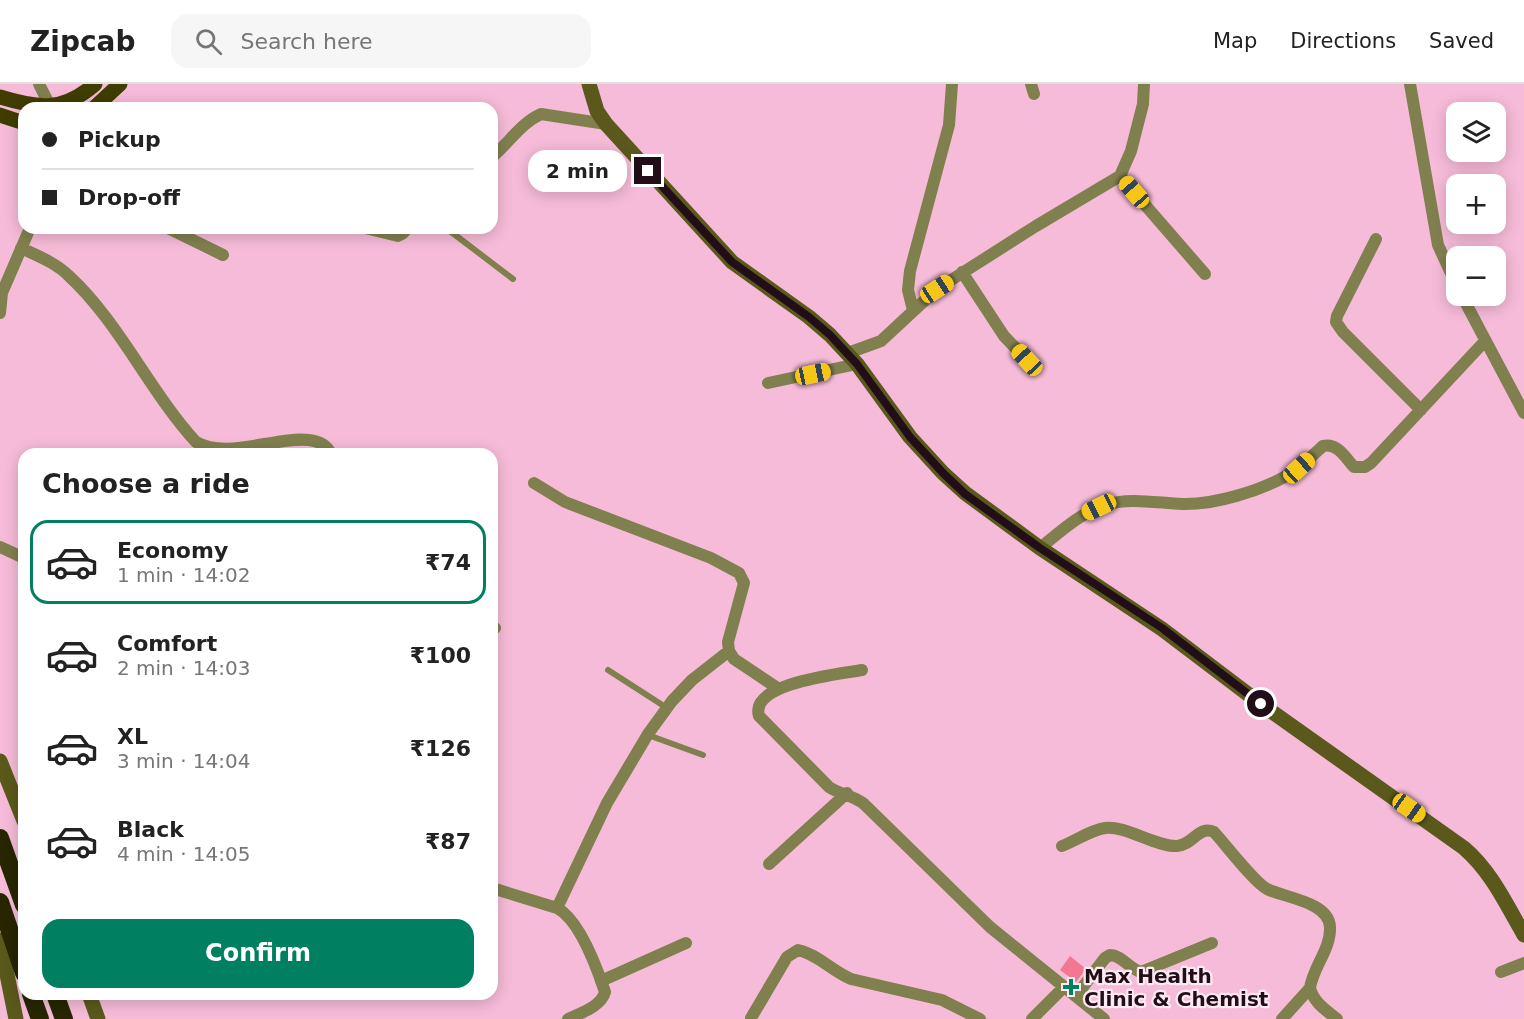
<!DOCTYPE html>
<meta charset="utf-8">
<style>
body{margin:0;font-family:"DejaVu Sans",sans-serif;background:#f6f6f6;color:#222;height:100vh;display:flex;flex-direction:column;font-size:22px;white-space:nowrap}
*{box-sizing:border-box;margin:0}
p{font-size:20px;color:#767676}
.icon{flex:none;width:33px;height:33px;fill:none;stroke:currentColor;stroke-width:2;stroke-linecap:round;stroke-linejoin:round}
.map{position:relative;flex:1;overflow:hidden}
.details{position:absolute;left:18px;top:364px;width:480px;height:552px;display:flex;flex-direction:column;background:#fff;border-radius:18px;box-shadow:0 3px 15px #0003}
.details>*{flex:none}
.hud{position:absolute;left:18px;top:18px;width:480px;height:132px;border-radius:18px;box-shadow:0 3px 15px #0003;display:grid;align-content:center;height:132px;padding:0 24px;background:#fff}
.tools{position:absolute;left:1446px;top:18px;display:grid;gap:12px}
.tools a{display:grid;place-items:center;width:60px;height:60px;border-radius:12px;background:#fff;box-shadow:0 3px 15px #0003;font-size:30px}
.end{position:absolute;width:27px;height:27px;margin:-14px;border:8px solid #220e19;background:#fff;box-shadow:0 0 0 3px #fff}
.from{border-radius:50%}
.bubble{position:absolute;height:42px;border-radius:18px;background:#fff;box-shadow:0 3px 15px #0003;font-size:20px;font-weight:700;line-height:42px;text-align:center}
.car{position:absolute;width:18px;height:36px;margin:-18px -9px;border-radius:8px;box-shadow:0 0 4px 2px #0007;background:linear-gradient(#f5c518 24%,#345 0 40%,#f5c518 0 76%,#345 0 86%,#f5c518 0)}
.hud b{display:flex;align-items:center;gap:21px;height:57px;font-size:22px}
.hud b+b{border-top:2px solid #e0e0e0}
.hud i{width:15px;height:15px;background:#222}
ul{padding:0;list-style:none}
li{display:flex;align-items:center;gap:18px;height:84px;margin:0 12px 9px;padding:0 12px;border:3px solid transparent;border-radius:18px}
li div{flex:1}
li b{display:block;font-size:22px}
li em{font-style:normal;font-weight:700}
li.selected{border-color:#008060}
li>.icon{width:54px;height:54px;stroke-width:1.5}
h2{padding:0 24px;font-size:27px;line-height:72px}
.action{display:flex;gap:12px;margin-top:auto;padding:12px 24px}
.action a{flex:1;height:69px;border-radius:18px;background:#008060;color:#fff;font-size:24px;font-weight:700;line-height:69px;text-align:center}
header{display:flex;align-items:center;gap:36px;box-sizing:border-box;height:84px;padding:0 30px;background:#fff;border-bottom:2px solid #e0e0e0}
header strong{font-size:28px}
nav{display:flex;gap:33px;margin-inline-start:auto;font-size:21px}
.search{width:420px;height:54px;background:#f6f6f6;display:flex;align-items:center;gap:15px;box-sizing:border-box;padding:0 21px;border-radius:18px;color:#767676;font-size:22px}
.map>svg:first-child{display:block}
.building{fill:#f27892}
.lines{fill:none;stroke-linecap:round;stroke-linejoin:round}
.lane{stroke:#80804f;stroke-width:6}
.street{stroke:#80804f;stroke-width:12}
.secondary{stroke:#5a591b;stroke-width:15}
.primary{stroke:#3f3d00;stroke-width:15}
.highway{stroke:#272600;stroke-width:18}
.route{stroke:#220e19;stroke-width:8}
.poi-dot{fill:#008060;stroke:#fceaf2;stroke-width:2}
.labels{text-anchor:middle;stroke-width:4.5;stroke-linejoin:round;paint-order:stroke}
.poi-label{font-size:20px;font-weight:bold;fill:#220e19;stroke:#fceaf2;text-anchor:start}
</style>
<header>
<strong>Zipcab</strong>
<div class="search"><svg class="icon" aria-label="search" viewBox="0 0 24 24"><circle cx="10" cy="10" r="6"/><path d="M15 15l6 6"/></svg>Search here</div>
<nav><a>Map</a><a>Directions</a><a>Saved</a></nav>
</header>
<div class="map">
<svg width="1524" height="935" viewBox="0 0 1524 935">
<rect width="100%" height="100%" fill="#f6bbd8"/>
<!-- building -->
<path class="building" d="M1070,872L1086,885L1076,898L1060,886Z"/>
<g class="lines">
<!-- lane -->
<path class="lane" d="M446,144L513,195
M608,586L667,624
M648,651L703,671"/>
<!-- street -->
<path class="street" d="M39,0L50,22
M1031,0L1034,10
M1410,0L1438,161L1456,200
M492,73C509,59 521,39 541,30L606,40
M1120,92L1205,190
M168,144L223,171
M365,144L398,152L402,150L408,144
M1376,155L1337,232L1336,238L1343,248L1421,326
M21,164C38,172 56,179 69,192C119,238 150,308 196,358C227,376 276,352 309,356C318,357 327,361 331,370
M962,188L1004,252L1027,276
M1462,212L1524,329
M913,226L908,206L910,187L949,41L952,0
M0,229L2,209L30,144
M848,269L881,257L937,205L1036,142L1120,92L1131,67L1143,20L1144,0
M768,299L857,280
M534,399L565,418L711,474L739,489L744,499L728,558L729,567L734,575L779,605
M0,463L24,474
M1040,464C1060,448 1080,429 1105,421C1129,413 1157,419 1182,420C1214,421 1260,407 1288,391C1301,383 1312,372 1323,362C1338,359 1345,373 1354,383H1365L1371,379L1485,257
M492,542L495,544
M862,586C840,590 749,599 759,632L829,703C841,711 853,711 864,720L990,843L1104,935
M1062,762C1075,757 1091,746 1105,744C1125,741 1156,763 1177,762C1193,761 1199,741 1214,748C1226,761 1254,798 1267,805C1286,814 1329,818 1330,843C1331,865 1313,883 1310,904C1314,919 1326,926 1337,935
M769,780L847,709
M492,804L557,824
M1501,888L1524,879
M601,897L686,859
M1076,912L1105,874L1110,871C1122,871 1129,885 1141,888L1212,859
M751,934L787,873L798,866C817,870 832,887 851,895L942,916L980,935
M568,935C580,929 601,923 605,908C597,884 580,836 557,824L607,719L648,650L672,617L692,596L729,567
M1032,935L1064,903
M1282,935L1310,904"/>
<!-- secondary -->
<path class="secondary" d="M589,0L597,27L606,40L732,178L809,233L830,251L857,280L910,353L943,389L965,409L1040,464L1162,545L1261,620L1464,764C1491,787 1506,820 1524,851
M0,677L24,737
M0,856L16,935
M89,910L98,935"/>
<!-- primary -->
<path class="primary" d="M0,13C39,25 63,28 95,0
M94,24L120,0
M0,31L24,39"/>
<!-- highway -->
<path class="highway" d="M0,754L24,821
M0,818L24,889
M31,910L40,935
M55,910L64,935"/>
</g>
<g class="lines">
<!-- route -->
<path class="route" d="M648,87L732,178L809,233L830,251L857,280L910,353L943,389L965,410L1040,464L1162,544L1261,620"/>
</g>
<!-- markers -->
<path class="poi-dot" d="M1068 894h6v6h6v6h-6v6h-6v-6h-6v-6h6z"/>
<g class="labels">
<!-- poi labels -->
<g class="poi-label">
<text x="1084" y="899">Max Health<tspan x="1084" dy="23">Clinic &amp; Chemist</tspan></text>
</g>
</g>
</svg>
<div class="tools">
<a><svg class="icon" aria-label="layers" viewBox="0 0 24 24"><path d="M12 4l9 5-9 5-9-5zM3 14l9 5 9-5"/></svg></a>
<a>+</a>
<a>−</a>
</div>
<i class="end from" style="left:1261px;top:620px"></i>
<i class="end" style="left:648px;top:87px"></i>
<div class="bubble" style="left:528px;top:66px;width:99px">2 min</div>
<i class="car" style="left:1134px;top:108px;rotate:319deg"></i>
<i class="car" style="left:937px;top:205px;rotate:57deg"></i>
<i class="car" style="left:1027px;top:276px;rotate:317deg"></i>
<i class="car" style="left:813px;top:290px;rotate:78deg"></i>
<i class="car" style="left:1299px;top:384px;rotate:48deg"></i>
<i class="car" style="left:1099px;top:423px;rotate:244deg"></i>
<i class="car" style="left:1409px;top:724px;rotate:125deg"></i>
<div class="hud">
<b><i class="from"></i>Pickup</b>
<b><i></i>Drop-off</b>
</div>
<section class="details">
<h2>Choose a ride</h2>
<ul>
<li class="selected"><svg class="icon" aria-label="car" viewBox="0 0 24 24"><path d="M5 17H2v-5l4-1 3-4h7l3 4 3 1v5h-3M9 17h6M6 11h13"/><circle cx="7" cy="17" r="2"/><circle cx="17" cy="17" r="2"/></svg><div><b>Economy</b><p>1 min · 14:02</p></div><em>₹74</em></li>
<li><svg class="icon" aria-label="car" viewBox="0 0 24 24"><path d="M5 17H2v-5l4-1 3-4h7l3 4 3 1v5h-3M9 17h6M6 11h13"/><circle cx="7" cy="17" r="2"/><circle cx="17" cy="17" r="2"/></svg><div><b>Comfort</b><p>2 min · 14:03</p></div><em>₹100</em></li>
<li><svg class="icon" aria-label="car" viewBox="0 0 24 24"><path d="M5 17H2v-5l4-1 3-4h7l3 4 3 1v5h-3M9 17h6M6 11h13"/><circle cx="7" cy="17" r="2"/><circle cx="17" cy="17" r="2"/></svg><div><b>XL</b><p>3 min · 14:04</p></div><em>₹126</em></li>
<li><svg class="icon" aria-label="car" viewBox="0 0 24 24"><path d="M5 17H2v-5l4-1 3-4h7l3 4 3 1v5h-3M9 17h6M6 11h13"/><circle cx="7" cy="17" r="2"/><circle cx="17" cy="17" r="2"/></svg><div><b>Black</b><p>4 min · 14:05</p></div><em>₹87</em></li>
</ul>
<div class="action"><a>Confirm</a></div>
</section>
</div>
